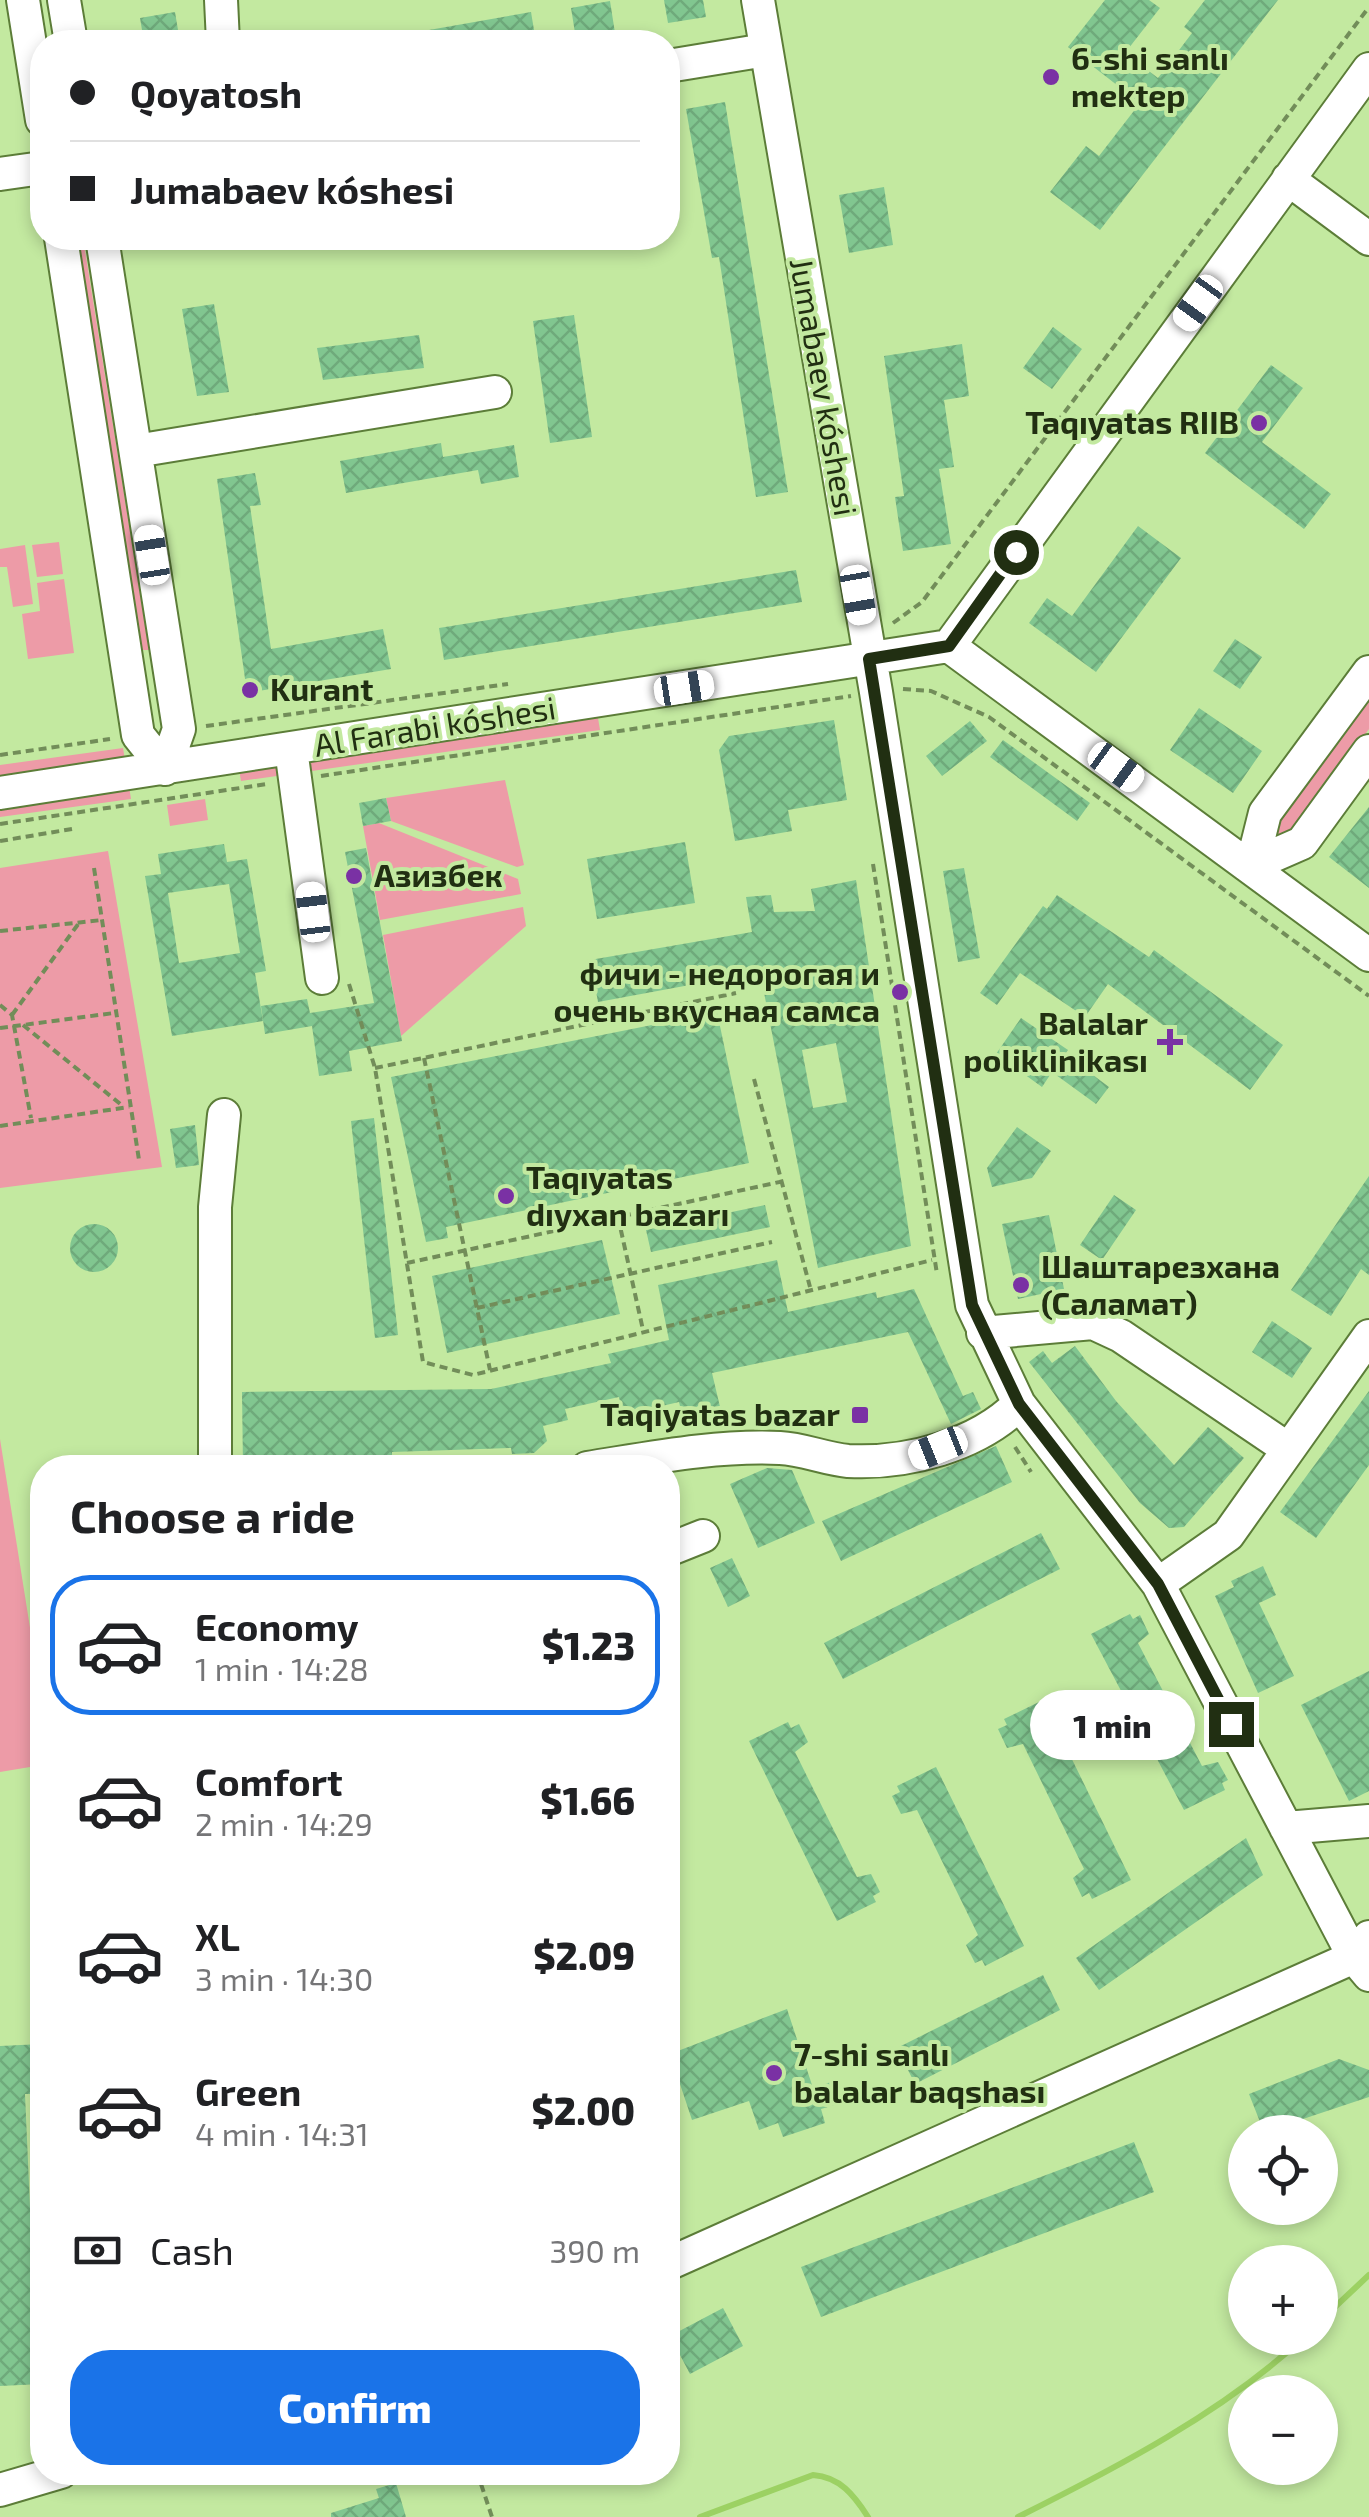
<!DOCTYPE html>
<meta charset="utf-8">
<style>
body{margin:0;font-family:"Exo 2",sans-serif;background:#f6f6f6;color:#202124;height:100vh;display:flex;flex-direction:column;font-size:38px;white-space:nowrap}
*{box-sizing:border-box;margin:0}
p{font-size:32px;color:#757577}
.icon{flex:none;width:55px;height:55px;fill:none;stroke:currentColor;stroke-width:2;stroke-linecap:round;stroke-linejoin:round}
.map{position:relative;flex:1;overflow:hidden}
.drawer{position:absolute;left:30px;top:1455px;width:650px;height:1030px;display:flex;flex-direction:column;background:#fff;border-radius:40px;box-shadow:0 5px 15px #0003}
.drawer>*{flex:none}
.banner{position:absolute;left:30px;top:30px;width:650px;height:220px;border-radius:40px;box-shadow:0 5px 15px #0003;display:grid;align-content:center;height:220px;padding:0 40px;background:#fff}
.fabs{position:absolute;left:1228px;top:2115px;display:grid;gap:20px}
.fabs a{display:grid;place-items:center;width:110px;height:110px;border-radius:50%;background:#fff;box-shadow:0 5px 15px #0003;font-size:50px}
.end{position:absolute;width:45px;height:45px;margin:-22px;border:12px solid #212f12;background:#fff;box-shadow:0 0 0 5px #fff}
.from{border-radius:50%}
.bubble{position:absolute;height:70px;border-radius:35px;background:#fff;box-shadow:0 5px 15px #0003;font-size:32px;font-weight:800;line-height:70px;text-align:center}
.car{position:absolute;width:30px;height:60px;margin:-30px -15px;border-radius:12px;box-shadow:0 0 8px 2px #0007;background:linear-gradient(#fff 24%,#345 0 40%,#fff 0 76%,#345 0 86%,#fff 0)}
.banner b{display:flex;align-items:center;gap:35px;height:95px;font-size:38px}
.banner b+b{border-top:2px solid #e0e0e0}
.banner i{width:25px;height:25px;background:#202124}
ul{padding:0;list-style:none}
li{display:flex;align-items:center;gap:30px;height:140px;margin:0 20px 15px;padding:0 20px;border:5px solid transparent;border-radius:40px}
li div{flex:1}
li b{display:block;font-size:38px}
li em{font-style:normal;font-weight:800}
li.current{border-color:#1a73e8}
li>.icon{width:90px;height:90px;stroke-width:1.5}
h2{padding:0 40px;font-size:45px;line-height:120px}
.pay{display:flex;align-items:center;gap:25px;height:110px;padding:0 40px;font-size:38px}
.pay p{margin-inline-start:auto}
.button{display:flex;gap:20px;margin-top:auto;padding:20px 40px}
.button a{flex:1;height:115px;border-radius:40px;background:#1a73e8;color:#fff;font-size:40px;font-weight:800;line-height:115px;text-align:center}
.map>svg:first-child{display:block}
.green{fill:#ed9ba7}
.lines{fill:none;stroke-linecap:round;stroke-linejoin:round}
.stream{stroke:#9cd163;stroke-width:6}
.building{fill:url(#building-cross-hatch);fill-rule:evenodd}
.minor-casing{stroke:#5c7d38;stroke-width:36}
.path{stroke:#728d59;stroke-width:4;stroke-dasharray:8 5;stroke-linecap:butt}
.minor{stroke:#fff;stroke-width:32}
.route{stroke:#212f12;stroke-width:12}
.poi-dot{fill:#7a31a4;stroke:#c3e9a0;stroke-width:4}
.labels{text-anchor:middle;stroke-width:8;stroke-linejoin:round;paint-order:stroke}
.poi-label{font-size:32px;font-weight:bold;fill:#212f12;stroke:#c3e9a0;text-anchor:start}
.street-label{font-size:32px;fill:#212f12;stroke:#c3e9a0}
</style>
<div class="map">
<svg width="1369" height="2517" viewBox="0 0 1369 2517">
<defs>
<pattern id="building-cross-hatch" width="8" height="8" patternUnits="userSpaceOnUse" patternTransform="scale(2.5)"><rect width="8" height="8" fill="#81c690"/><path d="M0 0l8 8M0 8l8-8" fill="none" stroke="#6faa7b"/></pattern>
</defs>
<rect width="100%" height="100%" fill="#c3e9a0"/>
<!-- green -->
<path class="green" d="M76,238H83L149,650H142Z
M59,542L63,574L37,577L32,545Z
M25,545L33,604L13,607L7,567H0V549Z
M64,579L74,653L28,659L22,614L40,611L37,583Z
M1369,693V729L1290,838H1277L1273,826Z
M598,718L600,730L241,781L239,769Z
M123,748L125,760L0,778V765Z
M505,780L524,865L517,867L391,821L386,798Z
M129,786L131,799L0,817V805Z
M205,799L208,820L170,826L167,805Z
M379,823L518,879L521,894L380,920L363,826Z
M108,851L162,1167L0,1188V868Z
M523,907L526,926L401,1036L383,935Z
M0,1439L42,1703V1765L0,1772Z"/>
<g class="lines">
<!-- stream -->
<path class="stream" d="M1320,2321L1369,2275
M700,2517L813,2475C840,2477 854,2495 868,2517
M1018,2517C1116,2468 1222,2413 1303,2338"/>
</g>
<!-- building -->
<path class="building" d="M664,0H703L706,17L668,23Z
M1105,0H1149L1160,8L1125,53L1158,78L1192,33L1184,27L1205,0H1278L1100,230L1050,192L1086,146L1099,156L1140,103L1068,47Z
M610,1L615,33L576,39L571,8Z
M175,12L180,42H144L140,18Z
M531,12L536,42H412V33Z
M725,102L788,492L756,497L719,257L712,258L686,109Z
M884,187L893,245L849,253L839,195Z
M214,304L229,392L197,396L182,309Z
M574,315L592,437L550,443L533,321Z
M1053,327L1082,349L1052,389L1023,368Z
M419,335L424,368L323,380L317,348Z
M962,344L969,396L944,400L954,467L939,469L951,544L903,551L895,497L904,496L884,356Z
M1271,365L1303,388L1262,442L1331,494L1304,529L1205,453Z
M441,443L443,457L514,445L519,477L481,484L478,470L346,493L340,461Z
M255,473L261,505L250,506L271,649L383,629L391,669L247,693L217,479Z
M1138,526L1181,558L1096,672L1029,623L1047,598L1072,616Z
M796,570L802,602L444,660L439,628Z
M1235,639L1262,657L1240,689L1213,671Z
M1199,708L1262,751L1233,793L1170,750Z
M834,720L847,800L788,810L792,831L735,841L719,750L729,736Z
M970,721L987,741L942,776L926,756Z
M1003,740L1090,803L1077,821L990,757Z
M386,798L391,821L363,826L359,803Z
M1369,807V888L1329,857Z
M685,842L695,903L597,919L587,859Z
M224,844L227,862L247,859L266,971L255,973L263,1021L172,1036L145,876L161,874L158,854ZM229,884L240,953L179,963L168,893Z
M366,848L402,1041L349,1051L352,1071L319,1076L312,1026L265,1034L261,1006L307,999L310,1013L374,1003L345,852Z
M964,868L980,958L958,962L943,871Z
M856,880L911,1246L818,1268L760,972L598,1002L590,960L752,932L746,897L771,895L774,912L815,911L811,889ZM836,1043L847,1102L813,1108L802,1050Z
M1057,895L1149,957L1154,950L1283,1045L1250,1090L1108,984L1085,1017L1020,973L997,1005L980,993L1043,906L1047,909Z
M717,1012L749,1163L446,1227L448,1238L426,1242L391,1077Z
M1021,1018L1068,1050L1065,1054L1109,1087L1096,1104L1052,1072L1042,1087L996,1054Z
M374,1118L398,1335L375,1338L351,1121Z
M195,1125L199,1165L176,1168L170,1129Z
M1017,1127L1051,1151L1032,1178L992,1187L987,1168Z
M1369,1176V1275L1361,1269L1331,1316L1291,1290Z
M1114,1195L1136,1210L1102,1260L1080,1245Z
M765,1205L770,1227L651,1252L646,1230Z
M1049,1215L1064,1289L1018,1299L1002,1224Z
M70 1248a24 24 0 1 1 48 0a24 24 0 1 1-48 0Z
M602,1240L620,1314L447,1353L432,1276Z
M777,1260L788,1312L876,1292L877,1298L914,1289L963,1396L973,1392L981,1409L951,1424L908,1332L712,1373L721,1411L683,1419L679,1402L623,1415L619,1397L565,1409L568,1420L543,1426L547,1441L534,1453L512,1454L511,1448L392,1452V1468H243L242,1392L491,1389L611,1363L608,1354L669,1340L658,1285Z
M1272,1321L1312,1348L1292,1378L1252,1352Z
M1075,1346L1116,1401L1174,1465L1208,1427L1244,1458L1184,1527L1169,1528L1140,1503L1029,1362L1043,1351L1052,1363Z
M1369,1391V1465L1316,1538L1280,1512Z
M996,1446L1012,1482L841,1561L822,1521Z
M767,1468L792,1470L815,1523L758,1548L730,1484Z
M1041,1533L1060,1569L843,1679L824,1643Z
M732,1558L750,1596L728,1607L710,1568Z
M1263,1566L1276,1595L1259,1603L1294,1676L1258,1693L1215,1596L1234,1587L1231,1581Z
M1130,1614L1133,1619L1140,1615L1149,1634L1138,1643L1202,1766L1218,1762L1228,1780L1222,1783L1225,1790L1184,1810L1091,1634Z
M1369,1671V1791L1349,1801L1301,1705Z
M1043,1700L1131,1880L1092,1899L1089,1893L1082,1897L1073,1878L1084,1869L1023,1744L1007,1748L998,1729L1007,1725L1004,1719Z
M788,1722L791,1728L799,1724L808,1742L795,1752L857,1877L871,1874L880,1892L873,1896L876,1902L837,1921L749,1741Z
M936,1767L1024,1946L985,1966L982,1960L975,1963L966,1945L978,1935L917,1810L901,1814L892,1796L900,1792L897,1786Z
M1246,1838L1263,1875L1099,1990L1076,1958Z
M1043,1975L1060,2010L915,2084L897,2048Z
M787,2009L813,2088L834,2081L841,2103L821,2109L825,2123L783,2137L778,2123L759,2130L749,2101L692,2120L670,2054Z
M42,2044V2094H25L31,2230H42V2279H35L42,2384L0,2386V2046Z
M1339,2059L1369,2070V2097L1264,2132L1249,2094Z
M1134,2142L1154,2192L821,2317L801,2267Z
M723,2308L743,2346L690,2374L670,2336Z
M396,2483L406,2517H331V2513L379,2498L376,2489Z"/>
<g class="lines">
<defs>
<path id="minor" d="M23,0L42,120
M64,0L71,42
M221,0L223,42
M758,0L876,692L972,1305L1019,1404L1158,1584L1354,1957L1369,1975
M668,66L765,50
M0,174L42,168
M1288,179L1369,239
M61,238L138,735L165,769
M102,238L179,729L165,769
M136,451L495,392
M949,646L1369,69
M949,646L1369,955
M291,749L322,978
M0,793L949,646
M1252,865L1265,813L1369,672
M1252,865L1302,843L1369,751
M983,1333L1093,1323L1121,1336L1288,1449
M215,1468V1207L224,1115
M587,1468C651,1458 715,1445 780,1448C803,1449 825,1459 848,1461C907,1464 977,1446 1019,1404
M668,1550L703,1536
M1158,1584L1228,1535L1369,1336
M1286,1828L1369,1821
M668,2264L1354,1957L1369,1937
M0,2490L61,2472"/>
</defs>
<!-- minor casing -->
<use href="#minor" class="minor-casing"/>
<!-- path -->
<path class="path" d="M893,623L922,602L1369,7
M903,689L931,691L989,717L1369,996
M206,726L508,684
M0,755L110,739
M321,776L851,696
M0,824L267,784
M0,841L72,829
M873,864L937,1274
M94,868L139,1160
M0,931L102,920
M349,984L375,1068L423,1362L473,1375L932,1260
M0,1005L12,1015L31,1118
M12,1015L79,923
M23,1025L124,1107
M0,1028L114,1013
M424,1058L490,1370
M375,1068L736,993
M754,1079L810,1287
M0,1126L129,1107
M618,1217L643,1330
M407,1263L784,1181
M477,1308L772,1242
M1015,1447L1031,1472
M477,2472L492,2517"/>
<!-- minor -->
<use href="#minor" class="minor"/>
</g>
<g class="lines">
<!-- route -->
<path class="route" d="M1016,552L949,646L869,659L972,1305L1019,1404L1158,1584L1231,1724"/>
</g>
<!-- markers -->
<g class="poi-dot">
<circle cx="1051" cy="77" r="10"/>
<circle cx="1259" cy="423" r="10"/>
<circle cx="250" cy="690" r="10"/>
<circle cx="354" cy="876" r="10"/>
<circle cx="900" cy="992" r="10"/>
<path d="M1165 1027h10v10h10v10h-10v10h-10v-10h-10v-10h10z"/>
<circle cx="506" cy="1196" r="10"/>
<circle cx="1021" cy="1285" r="10"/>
<rect x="850" y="1405" width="20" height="20" rx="5"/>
<circle cx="774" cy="2073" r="10"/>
</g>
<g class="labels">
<!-- poi labels -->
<g class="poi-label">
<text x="1071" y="70">6-shi sanlı<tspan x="1071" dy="37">mektep</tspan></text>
<text x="1239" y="434" text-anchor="end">Taqıyatas RIIB</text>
<text x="270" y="701">Kurant</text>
<text x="374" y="887">Азизбек</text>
<text x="880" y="985" text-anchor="end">фичи - недорогая и<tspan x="880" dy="37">очень вкусная самса</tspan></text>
<text x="1148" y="1035" text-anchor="end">Balalar<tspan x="1148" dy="37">poliklinikası</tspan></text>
<text x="526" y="1189">Taqıyatas<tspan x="526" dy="37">dıyxan bazarı</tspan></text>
<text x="1041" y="1278">Шаштарезхана<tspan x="1041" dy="37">(Саламат)</tspan></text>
<text x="840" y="1426" text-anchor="end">Taqiyatas bazar</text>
<text x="794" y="2066">7-shi sanlı<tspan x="794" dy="37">balalar baqshası</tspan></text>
</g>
<!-- street labels -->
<g class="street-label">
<text transform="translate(823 387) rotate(80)" y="11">Jumabaev kóshesi</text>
<text transform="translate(435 727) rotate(-9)" y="11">Al Farabi kóshesi</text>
</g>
</g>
</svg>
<div class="fabs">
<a><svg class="icon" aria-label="locate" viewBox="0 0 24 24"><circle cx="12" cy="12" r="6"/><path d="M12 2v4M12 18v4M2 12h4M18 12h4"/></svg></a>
<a>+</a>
<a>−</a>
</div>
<i class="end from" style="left:1016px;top:552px"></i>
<i class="end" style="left:1231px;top:1724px"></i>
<div class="bubble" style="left:1030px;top:1690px;width:165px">1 min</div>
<i class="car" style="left:1198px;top:303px;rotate:216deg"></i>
<i class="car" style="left:152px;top:555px;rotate:351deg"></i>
<i class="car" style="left:858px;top:595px;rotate:170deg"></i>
<i class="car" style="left:684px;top:688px;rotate:81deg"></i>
<i class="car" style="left:1116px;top:767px;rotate:126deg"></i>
<i class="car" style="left:313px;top:912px;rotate:353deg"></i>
<i class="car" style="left:938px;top:1448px;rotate:248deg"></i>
<div class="banner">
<b><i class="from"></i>Qoyatosh</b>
<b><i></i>Jumabaev kóshesi</b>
</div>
<section class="drawer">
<h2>Choose a ride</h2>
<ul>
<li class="current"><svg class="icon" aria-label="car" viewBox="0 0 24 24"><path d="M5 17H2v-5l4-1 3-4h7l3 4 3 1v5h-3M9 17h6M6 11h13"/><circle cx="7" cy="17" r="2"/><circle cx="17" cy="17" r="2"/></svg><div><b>Economy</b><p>1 min · 14:28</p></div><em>$1.23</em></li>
<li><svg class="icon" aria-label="car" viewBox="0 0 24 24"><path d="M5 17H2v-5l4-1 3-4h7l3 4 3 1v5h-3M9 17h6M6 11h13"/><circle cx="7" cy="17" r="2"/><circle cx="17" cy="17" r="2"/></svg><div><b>Comfort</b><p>2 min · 14:29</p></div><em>$1.66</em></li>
<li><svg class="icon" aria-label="car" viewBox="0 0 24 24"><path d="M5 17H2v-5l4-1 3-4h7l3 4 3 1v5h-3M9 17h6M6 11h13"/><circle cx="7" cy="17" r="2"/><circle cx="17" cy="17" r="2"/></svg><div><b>XL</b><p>3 min · 14:30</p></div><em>$2.09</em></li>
<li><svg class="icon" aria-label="car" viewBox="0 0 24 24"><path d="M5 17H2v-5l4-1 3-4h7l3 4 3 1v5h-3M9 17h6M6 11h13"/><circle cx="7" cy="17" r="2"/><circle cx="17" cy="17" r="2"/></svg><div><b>Green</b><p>4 min · 14:31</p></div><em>$2.00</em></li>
</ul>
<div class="pay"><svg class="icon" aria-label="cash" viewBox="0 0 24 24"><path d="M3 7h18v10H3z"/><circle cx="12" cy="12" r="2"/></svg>Cash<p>390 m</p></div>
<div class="button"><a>Confirm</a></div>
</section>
</div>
